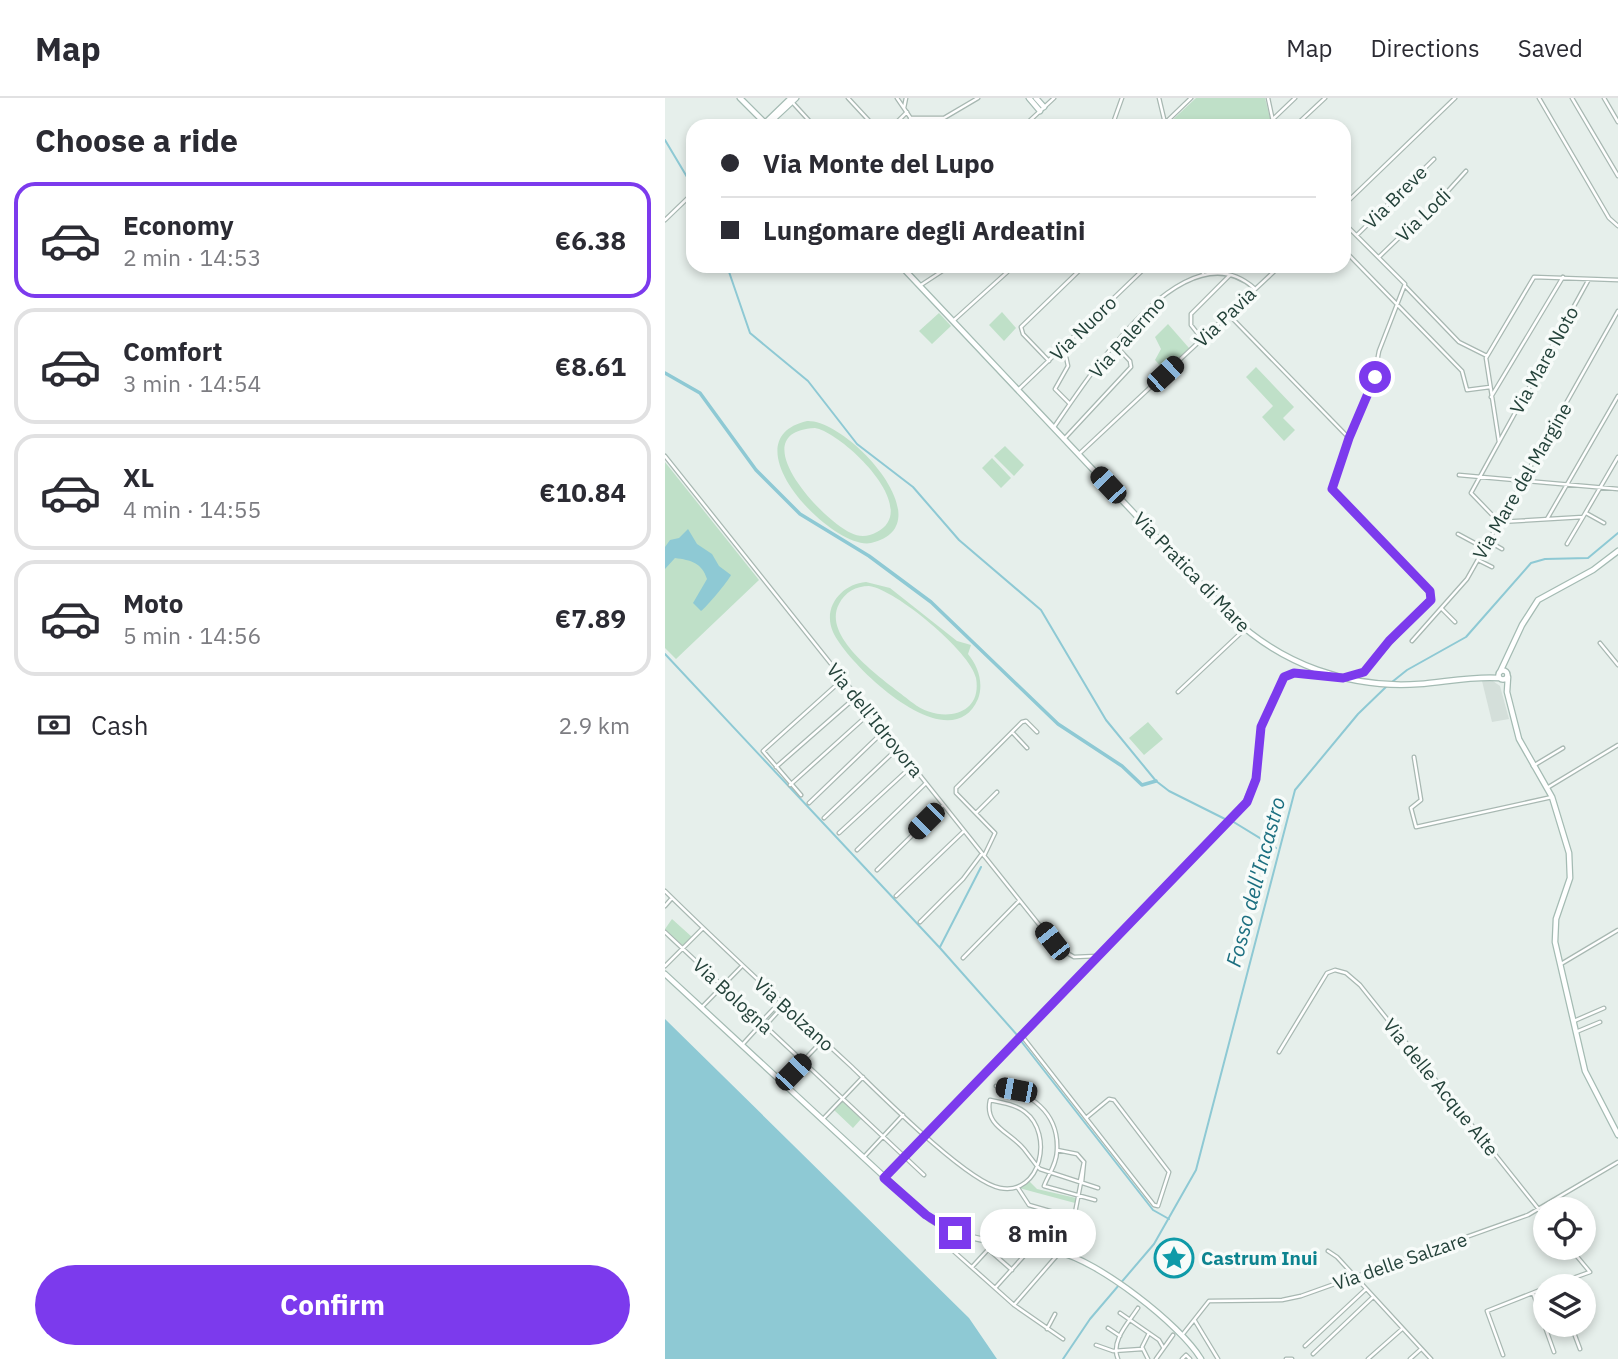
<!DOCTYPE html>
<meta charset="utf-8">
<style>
body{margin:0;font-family:"IBM Plex Sans",sans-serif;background:#f7f7f7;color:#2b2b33;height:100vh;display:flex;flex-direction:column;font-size:26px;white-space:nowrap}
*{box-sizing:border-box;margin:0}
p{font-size:23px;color:#7c7c81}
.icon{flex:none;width:38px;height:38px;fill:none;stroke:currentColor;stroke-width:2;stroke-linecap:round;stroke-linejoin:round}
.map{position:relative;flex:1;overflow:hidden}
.panel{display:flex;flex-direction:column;background:#fff;width:665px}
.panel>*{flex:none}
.hud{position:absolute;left:21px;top:21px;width:665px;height:154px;border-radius:21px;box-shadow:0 4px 10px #0003;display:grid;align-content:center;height:154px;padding:0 35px;background:#fff}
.controls{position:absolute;left:868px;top:1099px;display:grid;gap:14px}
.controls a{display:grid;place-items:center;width:63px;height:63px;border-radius:50%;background:#fff;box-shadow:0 4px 10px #0003;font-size:35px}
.end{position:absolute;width:32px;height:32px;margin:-16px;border:9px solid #7c3aed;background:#fff;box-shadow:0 0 0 4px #fff}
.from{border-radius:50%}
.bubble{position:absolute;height:49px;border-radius:24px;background:#fff;box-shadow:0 4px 10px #0003;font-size:23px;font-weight:800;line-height:49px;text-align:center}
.car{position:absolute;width:21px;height:42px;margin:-21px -10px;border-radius:9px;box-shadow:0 0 5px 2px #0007;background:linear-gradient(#222 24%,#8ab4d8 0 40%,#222 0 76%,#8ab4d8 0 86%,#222 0)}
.hud b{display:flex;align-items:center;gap:24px;height:66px;font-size:26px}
.hud b+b{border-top:2px solid #e1e1e2}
.hud i{width:18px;height:18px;background:#2b2b33}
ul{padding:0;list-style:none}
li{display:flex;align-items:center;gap:21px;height:116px;margin:0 14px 10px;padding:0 21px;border:4px solid #e1e1e2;border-radius:21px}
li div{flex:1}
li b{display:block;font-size:26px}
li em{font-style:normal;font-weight:800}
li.active{border-color:#7c3aed}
li>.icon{width:63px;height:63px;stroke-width:1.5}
h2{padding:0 35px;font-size:32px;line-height:84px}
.pay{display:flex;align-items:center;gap:18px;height:77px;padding:0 35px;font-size:26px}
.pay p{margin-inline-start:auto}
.action{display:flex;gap:14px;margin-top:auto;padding:14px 35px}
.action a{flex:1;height:80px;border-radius:42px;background:#7c3aed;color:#fff;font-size:28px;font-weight:800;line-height:80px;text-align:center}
header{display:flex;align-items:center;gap:42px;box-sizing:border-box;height:98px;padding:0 35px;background:#fff;border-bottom:2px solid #e1e1e2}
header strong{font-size:33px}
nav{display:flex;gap:38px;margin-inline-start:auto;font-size:24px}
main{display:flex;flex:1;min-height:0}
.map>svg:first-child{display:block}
.built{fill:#d4dfda}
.green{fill:#bfe0c8;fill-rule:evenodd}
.water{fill:#8ec9d4}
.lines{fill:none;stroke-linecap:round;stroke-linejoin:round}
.stream{stroke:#8ec9d4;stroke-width:2}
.canal{stroke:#8ec9d4;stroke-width:3.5}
.street-casing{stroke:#a8b8b2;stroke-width:5}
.secondary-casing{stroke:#a4bbb3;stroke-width:7}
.street{stroke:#fff;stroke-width:2.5}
.secondary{stroke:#fff;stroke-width:4.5}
.route{stroke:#7c3aed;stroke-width:9}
.labels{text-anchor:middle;stroke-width:7;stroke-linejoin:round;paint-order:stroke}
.street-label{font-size:19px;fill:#24423a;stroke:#f7fbf9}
.culture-label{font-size:19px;font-weight:bold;fill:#0d838f;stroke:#f7fbf9;text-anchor:start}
.water-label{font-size:21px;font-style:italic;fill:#1c6f80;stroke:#f7fbf9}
</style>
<header>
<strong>Map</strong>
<nav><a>Map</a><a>Directions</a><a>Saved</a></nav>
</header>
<main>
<section class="panel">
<h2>Choose a ride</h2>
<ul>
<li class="active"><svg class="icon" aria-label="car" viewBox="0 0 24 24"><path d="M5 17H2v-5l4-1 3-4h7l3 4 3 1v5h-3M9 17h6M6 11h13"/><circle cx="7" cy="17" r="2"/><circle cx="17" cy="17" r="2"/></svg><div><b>Economy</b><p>2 min · 14:53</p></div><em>€6.38</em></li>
<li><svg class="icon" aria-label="car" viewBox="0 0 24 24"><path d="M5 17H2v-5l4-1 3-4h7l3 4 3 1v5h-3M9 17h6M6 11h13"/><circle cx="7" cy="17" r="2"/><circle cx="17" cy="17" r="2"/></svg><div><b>Comfort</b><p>3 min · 14:54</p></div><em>€8.61</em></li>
<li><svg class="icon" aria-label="car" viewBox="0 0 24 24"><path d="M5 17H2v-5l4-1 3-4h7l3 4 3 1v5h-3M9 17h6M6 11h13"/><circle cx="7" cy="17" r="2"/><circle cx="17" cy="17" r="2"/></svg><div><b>XL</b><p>4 min · 14:55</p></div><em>€10.84</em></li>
<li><svg class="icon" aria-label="car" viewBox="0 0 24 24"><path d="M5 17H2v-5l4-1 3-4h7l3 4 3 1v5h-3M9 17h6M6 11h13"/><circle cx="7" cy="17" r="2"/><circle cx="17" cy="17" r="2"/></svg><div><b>Moto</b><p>5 min · 14:56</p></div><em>€7.89</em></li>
</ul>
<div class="pay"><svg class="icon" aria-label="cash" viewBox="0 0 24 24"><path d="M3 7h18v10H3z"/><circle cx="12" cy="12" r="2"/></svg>Cash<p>2.9 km</p></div>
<div class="action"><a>Confirm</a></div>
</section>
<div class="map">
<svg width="953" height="1261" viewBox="0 0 953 1261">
<rect width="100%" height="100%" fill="#e6efeb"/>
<!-- built -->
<path class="built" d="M825,581L835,588L844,621L827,624L817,583Z"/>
<!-- green -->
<path class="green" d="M531,0H600L607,28H501Z
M337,214L351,230L339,243L324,227Z
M274,215L286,228L267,246L254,233Z
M503,226L524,250L500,273L490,262L496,251L490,239Z
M591,269L629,309L618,320L630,332L619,343L597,319L608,308L581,279Z
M142,323C183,321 281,428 206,445C168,453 61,342 142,323ZM150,330C176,334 258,410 212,434C203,439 194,439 186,435C158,423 75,334 150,330Z
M340,348L359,367L349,378L329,358Z
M327,360L346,380L336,390L317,370Z
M0,364L94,482L11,561L0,550Z
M201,484L225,490L292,543L306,547L303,556C313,568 319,585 313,601C285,665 183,567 168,534C157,509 177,486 201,484ZM204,488C230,491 306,554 311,580C318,620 273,625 248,605C225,586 155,541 174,506C180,494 191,488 204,488Z
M483,624L498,641L479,657L464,640Z
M7,821L27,839L18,848L0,831Z
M177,1003L196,1021L188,1030L169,1012Z
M364,1083L372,1091L411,1100L410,1105L354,1090Z"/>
<!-- water -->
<path class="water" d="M23,431L32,446L47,456L54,468L66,477C64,482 41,510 36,513L28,505L42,481C37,465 26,462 10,460L0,471V449L5,442L14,440Z
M0,921L304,1220L332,1261H0Z"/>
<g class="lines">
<!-- stream -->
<path class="stream" d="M0,42L28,89
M62,168L85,235L143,283L192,346L248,389L294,442L376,512L441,622L491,683L504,693L560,721
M0,556L275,850L353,938
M727,584L742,572L801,539L866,465L880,461L923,460L953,435
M567,723L611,750
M275,849L316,769
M356,943L488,1112L504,1121
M398,1261L425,1221L489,1146L531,1072L630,692L693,616L723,587"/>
<!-- canal -->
<path class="canal" d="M0,275L35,295L91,372L135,416L204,458L266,504L393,626L457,668L477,687L491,683"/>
<defs>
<path id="street" d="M183,0L209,28
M232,0L251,28
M494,0L500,25
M603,0L609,28
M874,0L944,120L953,128
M907,0L953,78
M939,0L953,24
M128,5L149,28
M239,10L241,0
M245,20H279L313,0
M607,22L630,0
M228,28L242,14
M359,28L389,0
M413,28L428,25L441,28
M447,28L457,0
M497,28L526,0
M630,28L660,0
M679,107L790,0
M0,122L28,95
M679,125L740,186L714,253L708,285L684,340L668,391L767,498L699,574L681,579
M692,137L769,61
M679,152L797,273L802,292L825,289
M714,159L744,130L754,125L801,73
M538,175L540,168
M953,182L869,179L821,260L834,344L806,395L834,424L918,419L953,359
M256,187L285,168
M740,188L794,244L822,258
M564,217L684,340
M288,223L349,168
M537,241L526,227V216L565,177
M399,249L403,268L390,291L404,305
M384,263L358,236L356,229L419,168
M353,292L482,168
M826,299L898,179
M389,329C423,280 519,128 589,190
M399,341L466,269L465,263L450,247
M834,344L924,181
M414,356L615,168
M0,358L392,849L409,859L432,858
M794,377L953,391
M921,415L939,425
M882,421L953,298
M793,436L819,450
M823,443L837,451
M902,446L918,419
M813,462L827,469
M777,511L790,524
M747,543L802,481L953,213
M935,545L953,567
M513,594L580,531
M347,634L362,650
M749,659L756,702L746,710L751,729L887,699
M868,668L898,650
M111,669L192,598
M125,687L206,614
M882,690L953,647
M136,697L98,653L178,581
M144,705L220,632
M311,715L332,694
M159,720L233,650
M174,735L247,668
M192,752L260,686
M319,758L330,735L291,695V690L357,624L361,623L372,634
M212,772L278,707
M0,793C61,853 124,911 187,969C214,995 302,1084 335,1090C376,1098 389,1036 360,1014C350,1006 337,1005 325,1002C319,1028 345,1034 359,1051L372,1068L375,1071L433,1090
M231,798L298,734
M0,808L7,800
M255,824L298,781L316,757
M0,834L259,1077
M298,860L354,803
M896,866L953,832
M0,868L37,831
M37,909L76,869
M909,923L939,910
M96,924L115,904
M100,928L119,907
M911,934L935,924
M357,938L489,1107L493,1108L504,1074L449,1002L444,1001L421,1020
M77,947L97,925
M614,954L662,875L670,872L681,875L695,887L880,1119
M117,985L158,942
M331,988C365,994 394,1014 392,1052C392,1066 383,1077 379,1088L430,1102
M157,1022L198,979
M392,1052L412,1056L419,1064
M198,1060L238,1017
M415,1083L419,1064L417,1084
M353,1090L364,1107L409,1120L416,1084
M385,1125L392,1133L422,1140
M291,1134L284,1146L285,1150L349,1207L398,1241
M406,1134L409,1120
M323,1151L347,1172
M663,1153L672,1159L766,1261
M307,1169L330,1144
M886,1188L925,1174L905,1150
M330,1190L367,1149
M868,1195L889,1254
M349,1207L395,1154
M455,1215L494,1242L498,1249
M530,1223L553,1261
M906,1227L915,1251
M443,1230L455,1238
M382,1231L390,1216
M518,1236L544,1203L617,1202L636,1198L863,1117L953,1064
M431,1247L448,1253L477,1251
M640,1248L701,1191
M648,1256L708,1199
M838,1257L822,1213L880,1190
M453,1261C445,1243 464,1224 473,1210
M483,1261L477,1249L484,1235
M491,1261L508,1237
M517,1261L521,1257L525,1261
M621,1261H627
M703,1261L737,1231
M745,1261L756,1251"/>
<path id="secondary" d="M75,0L103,28
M364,0L375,13
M371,0L379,9
M100,25L126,0
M102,27L131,0
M236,168L566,518C616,566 684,591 754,586C780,584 808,578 834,580
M833.5 577a4.5 4.5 0 1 1 9 0a4.5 4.5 0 1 1-9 0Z
M835,574L857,527L873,502L928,472L953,453
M843,579L842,594L854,641L887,699L904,755L905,780L891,821L890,844L920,973L953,1037
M0,876L265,1121C304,1147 350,1144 393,1154C432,1162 516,1227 536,1261
M219,1080L580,706L591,681L596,629L619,579L628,575L658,578"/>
</defs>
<!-- street casing -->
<use href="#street" class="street-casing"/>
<!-- secondary casing -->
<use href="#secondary" class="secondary-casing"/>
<!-- street -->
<use href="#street" class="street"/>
<!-- secondary -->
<use href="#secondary" class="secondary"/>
</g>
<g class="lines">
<!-- route -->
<path class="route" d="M290,1135L261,1117L219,1080L582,704L591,681L596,629L619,579L629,575L678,580L699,574L724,543L766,502L765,493L667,391L684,340L710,279"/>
</g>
<!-- icons -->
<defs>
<symbol id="sight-ring" viewBox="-11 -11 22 22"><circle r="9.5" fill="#f7fbf9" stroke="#0f9aa8" stroke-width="1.5"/><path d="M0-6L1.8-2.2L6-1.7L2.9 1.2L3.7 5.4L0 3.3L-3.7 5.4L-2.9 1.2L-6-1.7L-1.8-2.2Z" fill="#0f9aa8"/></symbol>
</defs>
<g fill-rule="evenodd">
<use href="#sight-ring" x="487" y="1138" width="44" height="44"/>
</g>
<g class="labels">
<!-- street labels -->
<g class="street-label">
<text transform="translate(730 99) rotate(-45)" y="7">Via Breve</text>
<text transform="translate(758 117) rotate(-44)" y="7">Via Lodi</text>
<text transform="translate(560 219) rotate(-44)" y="7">Via Pavia</text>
<text transform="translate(418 230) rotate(-44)" y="7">Via Nuoro</text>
<text transform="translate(462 239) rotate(-48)" y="7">Via Palermo</text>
<text transform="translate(879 262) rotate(-61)" y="7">Via Mare Noto</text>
<text transform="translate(857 383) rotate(-60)" y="7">Via Mare del Margine</text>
<text transform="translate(527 474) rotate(46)" y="7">Via Pratica di Mare</text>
<text transform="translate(210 622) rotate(51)" y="7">Via dell'Idrovora</text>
<text transform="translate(68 898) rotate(43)" y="7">Via Bologna</text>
<text transform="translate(129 916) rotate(42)" y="7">Via Bolzano</text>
<text transform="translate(776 989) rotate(51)" y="7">Via delle Acque Alte</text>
<text transform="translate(735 1163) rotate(-19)" y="7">Via delle Salzare</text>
</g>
<!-- culture labels -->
<g class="culture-label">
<text x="536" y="1167">Castrum Inui</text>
</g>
<!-- water labels -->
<g class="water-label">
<text transform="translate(591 784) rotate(-75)" y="7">Fosso dell'Incastro</text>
</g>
</g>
</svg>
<div class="controls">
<a><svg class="icon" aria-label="locate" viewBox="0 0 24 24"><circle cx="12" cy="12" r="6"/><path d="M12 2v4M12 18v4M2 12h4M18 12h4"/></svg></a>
<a><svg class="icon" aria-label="layers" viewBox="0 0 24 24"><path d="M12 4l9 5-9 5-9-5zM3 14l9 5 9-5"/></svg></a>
</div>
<i class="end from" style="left:710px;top:279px"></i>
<i class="end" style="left:290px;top:1135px"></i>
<div class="bubble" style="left:315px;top:1111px;width:116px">8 min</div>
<i class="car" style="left:500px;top:276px;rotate:47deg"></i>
<i class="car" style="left:443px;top:387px;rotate:317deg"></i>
<i class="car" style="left:261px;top:723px;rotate:225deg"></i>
<i class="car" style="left:387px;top:843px;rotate:322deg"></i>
<i class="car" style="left:128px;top:974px;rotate:44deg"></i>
<i class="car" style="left:351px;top:992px;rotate:281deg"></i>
<div class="hud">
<b><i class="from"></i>Via Monte del Lupo</b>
<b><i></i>Lungomare degli Ardeatini</b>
</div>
</div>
</main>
